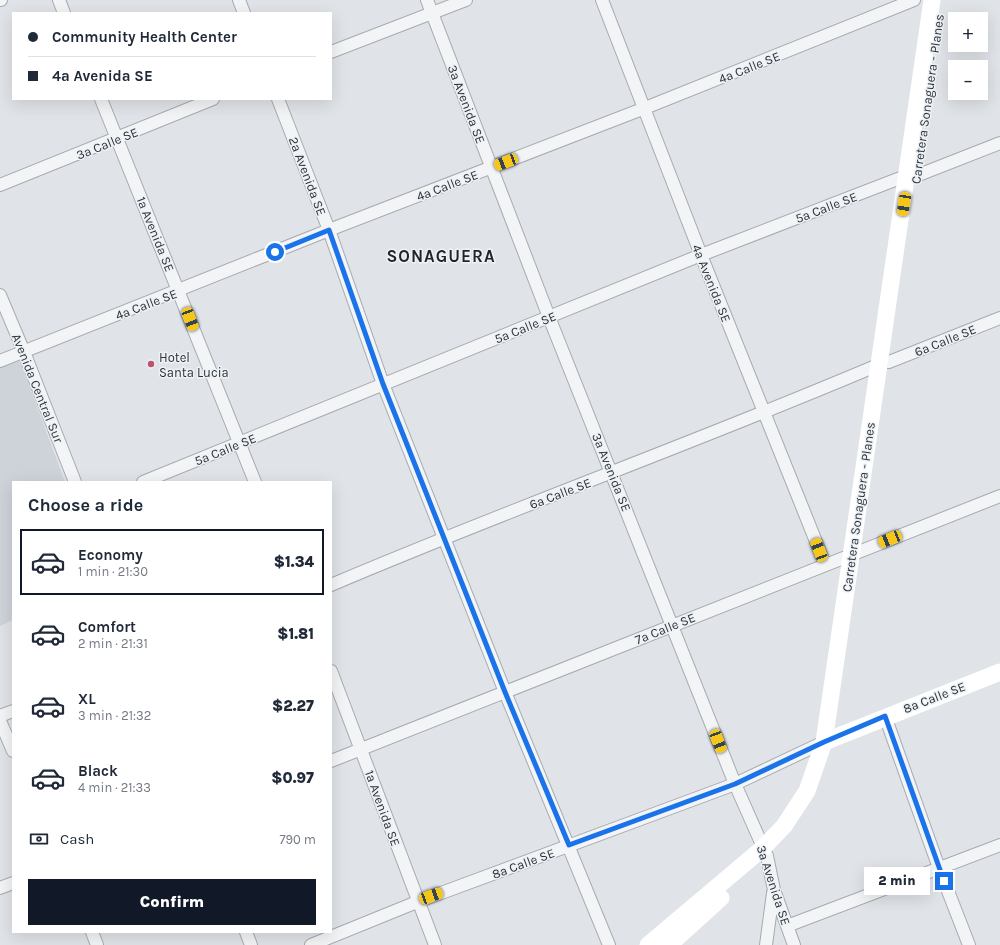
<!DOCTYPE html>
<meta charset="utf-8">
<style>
body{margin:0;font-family:Karla,sans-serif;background:#f2f2f3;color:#1f2937;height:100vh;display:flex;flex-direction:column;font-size:15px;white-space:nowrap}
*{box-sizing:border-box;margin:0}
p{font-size:13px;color:#747a83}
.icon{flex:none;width:22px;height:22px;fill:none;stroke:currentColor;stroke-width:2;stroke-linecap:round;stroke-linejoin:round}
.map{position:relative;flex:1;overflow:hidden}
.side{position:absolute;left:12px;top:481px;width:320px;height:452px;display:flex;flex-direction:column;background:#fff;border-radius:0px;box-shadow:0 4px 16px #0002}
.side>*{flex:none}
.guide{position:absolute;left:12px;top:12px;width:320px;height:88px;border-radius:0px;box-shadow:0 4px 16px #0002;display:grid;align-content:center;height:88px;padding:0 16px;background:#fff}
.fabs{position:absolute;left:948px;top:12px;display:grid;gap:8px}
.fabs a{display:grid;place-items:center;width:40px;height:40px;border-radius:0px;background:#fff;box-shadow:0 4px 16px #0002;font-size:20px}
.end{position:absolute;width:18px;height:18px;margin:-9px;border:5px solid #1a73e8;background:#fff;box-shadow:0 0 0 2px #fff}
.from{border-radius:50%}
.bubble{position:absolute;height:28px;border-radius:0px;background:#fff;box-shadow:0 4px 16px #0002;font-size:13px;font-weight:800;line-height:28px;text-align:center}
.car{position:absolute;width:12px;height:24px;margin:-12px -6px;border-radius:5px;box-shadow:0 0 3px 1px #0007;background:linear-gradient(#f5c518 24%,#345 0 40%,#f5c518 0 76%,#345 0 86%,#f5c518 0)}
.guide b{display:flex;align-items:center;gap:14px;height:38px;font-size:15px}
.guide b+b{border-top:1px solid #e0e1e3}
.guide i{width:10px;height:10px;background:#1f2937}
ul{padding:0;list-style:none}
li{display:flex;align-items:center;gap:12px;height:66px;margin:0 8px 6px;padding:0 8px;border:2px solid transparent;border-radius:0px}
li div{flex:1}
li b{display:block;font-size:15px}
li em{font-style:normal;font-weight:800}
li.active{border-color:#111827}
li>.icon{width:36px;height:36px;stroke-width:1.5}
h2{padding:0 16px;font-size:18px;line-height:48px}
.pay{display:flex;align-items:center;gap:10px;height:44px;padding:0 16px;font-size:15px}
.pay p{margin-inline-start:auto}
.action{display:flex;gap:8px;margin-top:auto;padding:8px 16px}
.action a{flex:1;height:46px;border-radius:0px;background:#111827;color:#fff;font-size:16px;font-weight:800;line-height:46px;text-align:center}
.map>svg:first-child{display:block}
.built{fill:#ced3d9}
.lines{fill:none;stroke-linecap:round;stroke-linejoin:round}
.street-casing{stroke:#a6abb1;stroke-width:14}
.street{stroke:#f2f4f6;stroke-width:12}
.secondary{stroke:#fff;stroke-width:17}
.route{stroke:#1a73e8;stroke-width:5}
.poi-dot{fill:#be536d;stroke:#eff2f5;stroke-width:1.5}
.labels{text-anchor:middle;stroke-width:3;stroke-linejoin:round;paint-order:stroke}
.street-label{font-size:13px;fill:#2b333d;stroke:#eff2f5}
.poi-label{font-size:13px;fill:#2b333d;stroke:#eff2f5;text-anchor:start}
.district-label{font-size:17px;font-weight:bold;letter-spacing:1px;fill:#1d242d;stroke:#eff2f5}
</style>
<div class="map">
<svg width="1000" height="945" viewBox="0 0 1000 945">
<rect width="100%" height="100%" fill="#e0e3e7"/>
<!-- built -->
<path class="built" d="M20,361L65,482H13V620L0,626V368Z"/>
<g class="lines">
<defs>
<path id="street" d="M0,0H1
M59,0L64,13
M239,0L244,13
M427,0L549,317L735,784L767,856L774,890L794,945
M602,0L701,255L825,564
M331,52L466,0
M101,99L255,482
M278,99L329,230L383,384L505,692L609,945
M916,176L1000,143
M0,185L213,99
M0,295L24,352L75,482
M0,361L329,230L645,108L914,0
M889,362L1000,318
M143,482L701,255L908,175
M331,585C512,508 697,442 878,365
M331,671L435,945
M0,716L13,711
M885,716L939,868L969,945
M0,721L13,751
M331,761L1000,496
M0,888L13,883
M787,926L1000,845
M92,932L97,945
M246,932L251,945
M311,945L417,902L735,784L824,742
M766,945L773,893"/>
</defs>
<!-- street casing -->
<use href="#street" class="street-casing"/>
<!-- street -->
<use href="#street" class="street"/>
<!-- secondary -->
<path class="secondary" d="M824,742L1000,672
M648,945L763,848L784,826L807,791L824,742C860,495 897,248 932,0
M669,945L721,898"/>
</g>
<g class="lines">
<!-- route -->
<path class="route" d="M275,252L329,230L383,384L505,692L569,845L735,784L824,742L885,716L944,881"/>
</g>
<!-- markers -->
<circle class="poi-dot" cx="151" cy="364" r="4"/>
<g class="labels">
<!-- street labels -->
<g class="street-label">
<text transform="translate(749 67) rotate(-22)" y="5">4a Calle SE</text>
<text transform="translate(927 99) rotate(-82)" y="5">Carretera Sonaguera - Planes</text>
<text transform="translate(467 104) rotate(69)" y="5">3a Avenida SE</text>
<text transform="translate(107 143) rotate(-22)" y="5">3a Calle SE</text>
<text transform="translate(308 176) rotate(69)" y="5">2a Avenida SE</text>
<text transform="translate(447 185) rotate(-21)" y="5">4a Calle SE</text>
<text transform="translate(826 207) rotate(-21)" y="5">5a Calle SE</text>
<text transform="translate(156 234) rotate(68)" y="5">1a Avenida SE</text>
<text transform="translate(712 283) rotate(68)" y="5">4a Avenida SE</text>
<text transform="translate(146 304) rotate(-21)" y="5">4a Calle SE</text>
<text transform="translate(525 327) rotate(-22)" y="5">5a Calle SE</text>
<text transform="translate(945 340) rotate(-22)" y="5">6a Calle SE</text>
<text transform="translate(38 388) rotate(68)" y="5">Avenida Central Sur</text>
<text transform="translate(225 449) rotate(-22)" y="5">5a Calle SE</text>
<text transform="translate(612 472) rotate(68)" y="5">3a Avenida SE</text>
<text transform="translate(560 493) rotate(-21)" y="5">6a Calle SE</text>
<text transform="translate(858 507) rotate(-82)" y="5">Carretera Sonaguera - Planes</text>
<text transform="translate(665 628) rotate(-22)" y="5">7a Calle SE</text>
<text transform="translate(934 697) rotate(-21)" y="5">8a Calle SE</text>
<text transform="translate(383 808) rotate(70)" y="5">1a Avenida SE</text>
<text transform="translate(523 863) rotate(-20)" y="5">8a Calle SE</text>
<text transform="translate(774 885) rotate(72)" y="5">3a Avenida SE</text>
</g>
<!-- poi labels -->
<g class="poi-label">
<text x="159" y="362">Hotel<tspan x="159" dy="15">Santa Lucia</tspan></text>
</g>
<!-- district labels -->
<g class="district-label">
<text x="441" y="262">SONAGUERA</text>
</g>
</g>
</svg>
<div class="fabs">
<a>+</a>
<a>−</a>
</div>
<i class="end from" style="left:275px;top:252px"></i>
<i class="end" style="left:944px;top:881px"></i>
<div class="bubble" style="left:864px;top:867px;width:66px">2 min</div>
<i class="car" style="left:506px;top:162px;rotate:249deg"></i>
<i class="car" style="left:904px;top:204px;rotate:189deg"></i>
<i class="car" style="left:190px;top:319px;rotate:159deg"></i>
<i class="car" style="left:890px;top:539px;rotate:248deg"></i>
<i class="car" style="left:819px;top:550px;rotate:339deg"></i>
<i class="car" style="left:718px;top:741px;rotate:159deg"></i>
<i class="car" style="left:431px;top:896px;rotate:70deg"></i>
<div class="guide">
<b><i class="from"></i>Community Health Center</b>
<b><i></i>4a Avenida SE</b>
</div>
<section class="side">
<h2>Choose a ride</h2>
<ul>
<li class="active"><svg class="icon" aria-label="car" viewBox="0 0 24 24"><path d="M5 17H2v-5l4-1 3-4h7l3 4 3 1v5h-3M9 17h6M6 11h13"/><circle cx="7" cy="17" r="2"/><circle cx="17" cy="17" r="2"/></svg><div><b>Economy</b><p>1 min · 21:30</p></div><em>$1.34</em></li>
<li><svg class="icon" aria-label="car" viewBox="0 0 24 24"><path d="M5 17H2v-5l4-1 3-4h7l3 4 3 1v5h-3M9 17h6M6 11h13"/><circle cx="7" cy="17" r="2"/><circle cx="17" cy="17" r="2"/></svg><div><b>Comfort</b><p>2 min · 21:31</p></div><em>$1.81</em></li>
<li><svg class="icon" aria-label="car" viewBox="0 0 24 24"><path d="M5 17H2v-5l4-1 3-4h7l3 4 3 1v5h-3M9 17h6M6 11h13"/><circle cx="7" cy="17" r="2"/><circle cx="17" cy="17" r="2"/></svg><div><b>XL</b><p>3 min · 21:32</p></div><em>$2.27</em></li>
<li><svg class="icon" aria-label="car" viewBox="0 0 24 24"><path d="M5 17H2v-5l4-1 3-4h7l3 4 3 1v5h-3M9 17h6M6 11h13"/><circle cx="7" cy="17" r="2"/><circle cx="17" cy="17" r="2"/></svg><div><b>Black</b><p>4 min · 21:33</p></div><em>$0.97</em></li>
</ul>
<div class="pay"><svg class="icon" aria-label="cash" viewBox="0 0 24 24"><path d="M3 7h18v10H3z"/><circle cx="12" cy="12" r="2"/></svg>Cash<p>790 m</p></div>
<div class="action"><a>Confirm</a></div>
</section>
</div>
